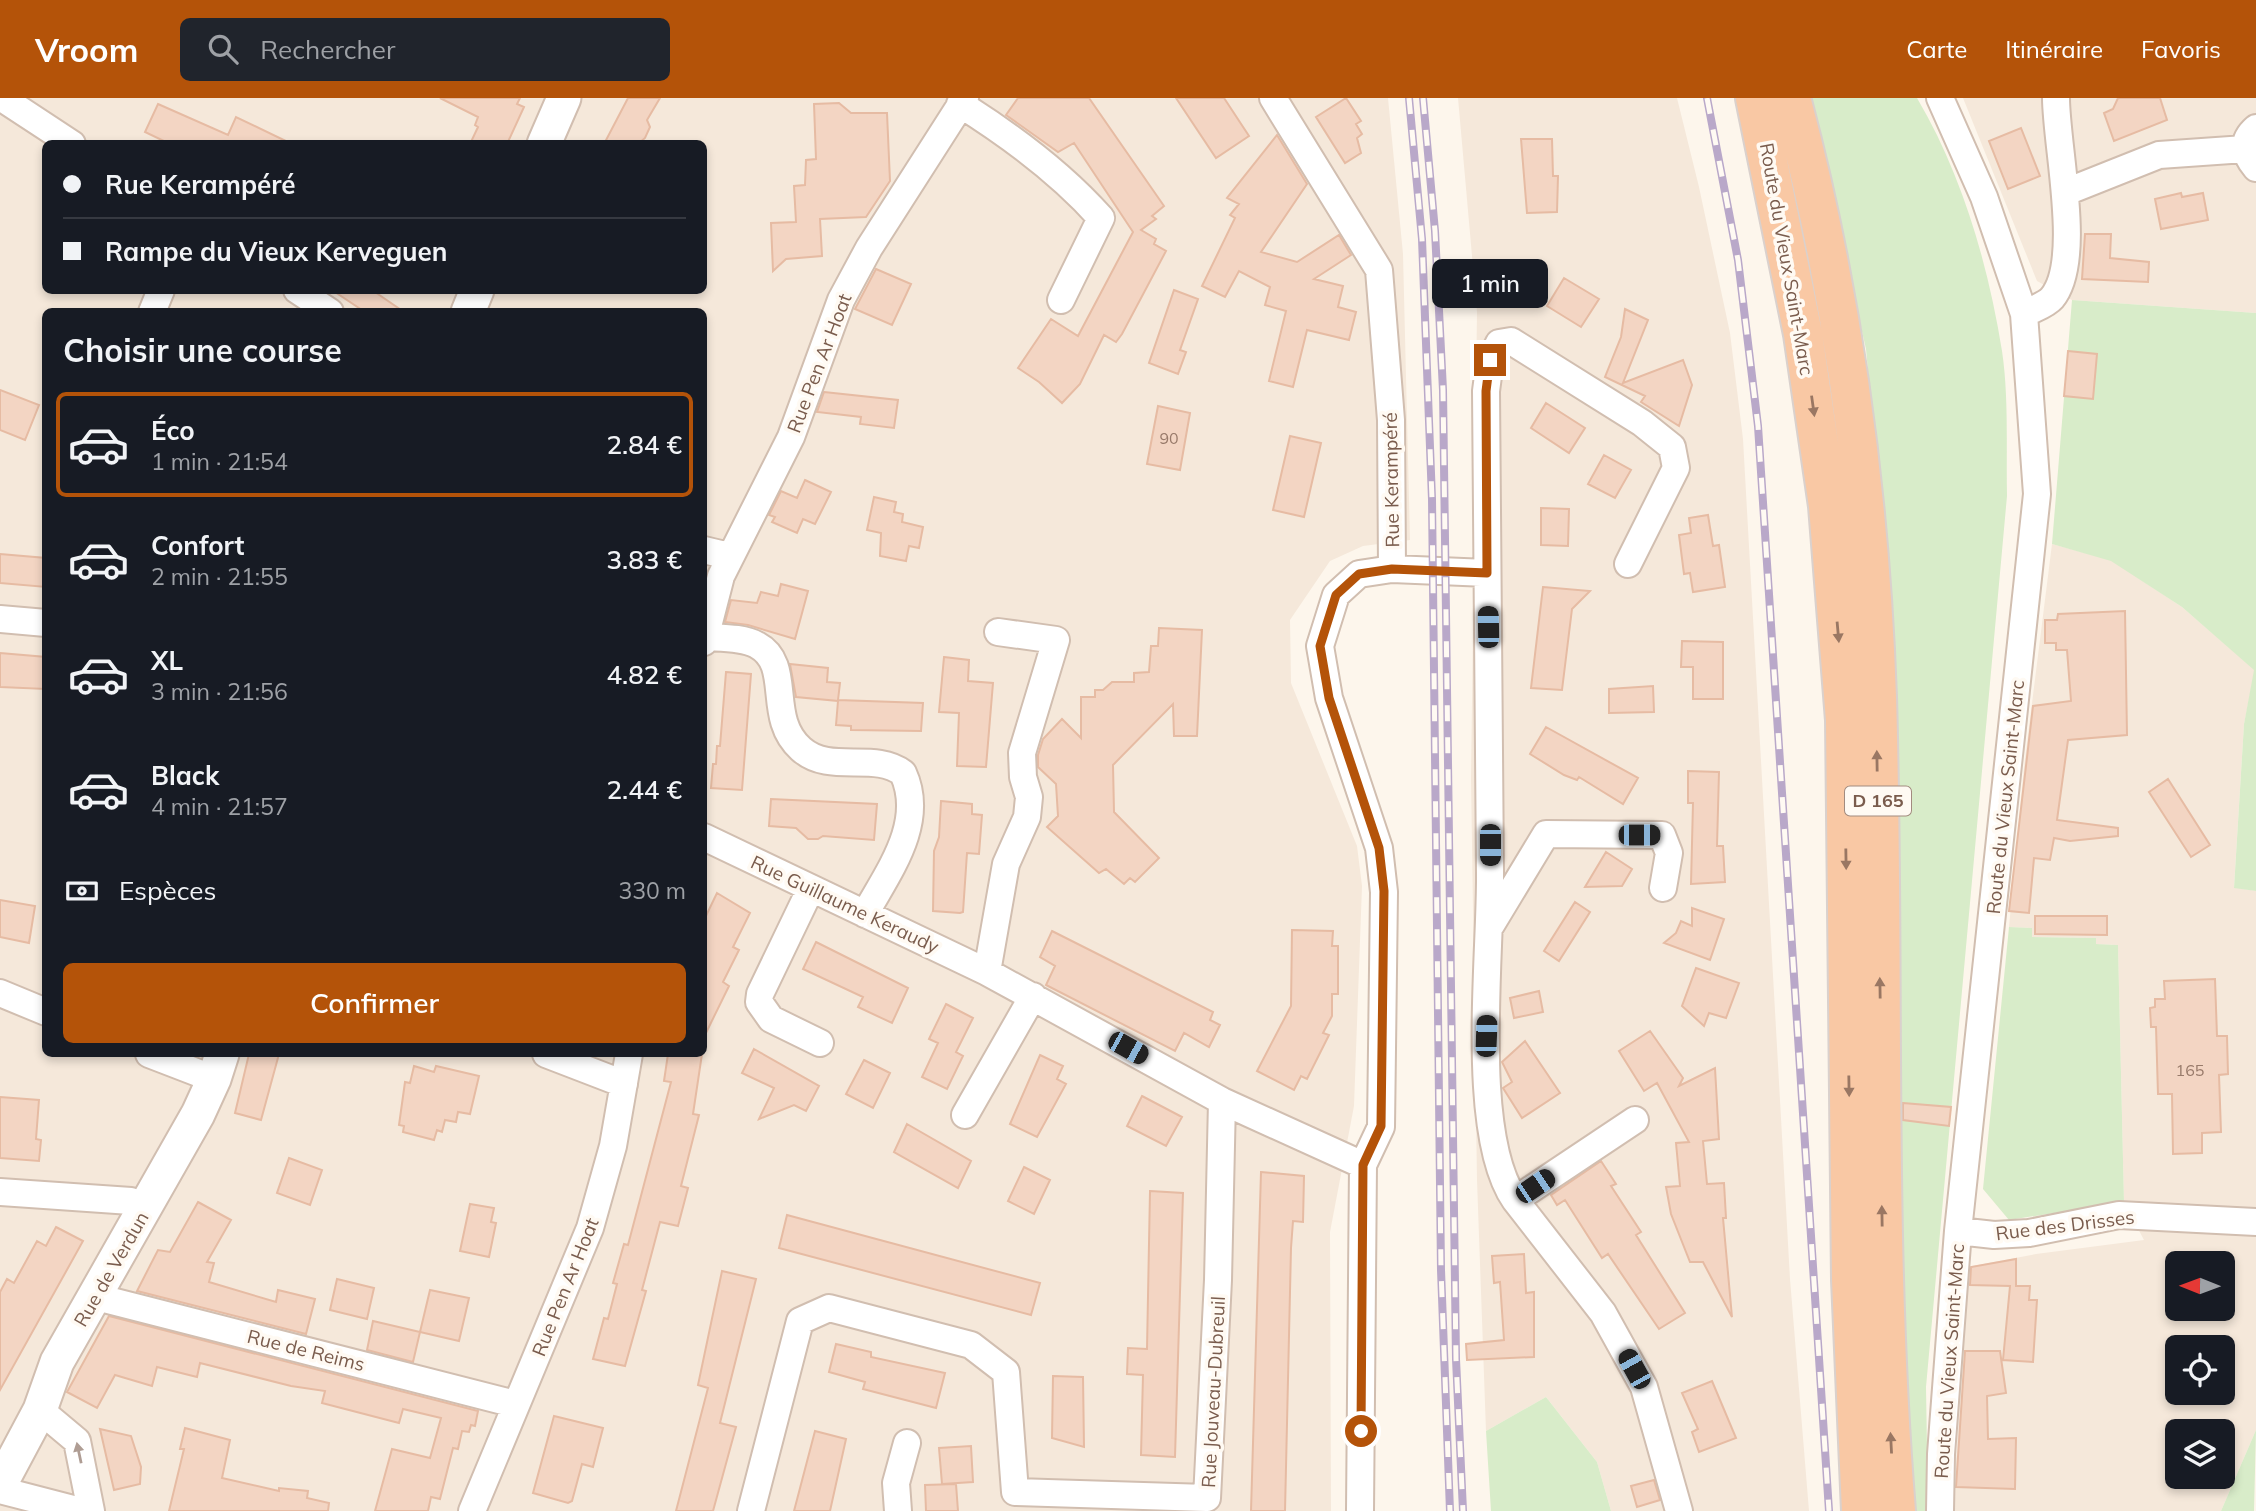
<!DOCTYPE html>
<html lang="fr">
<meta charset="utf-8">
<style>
body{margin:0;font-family:Mulish,sans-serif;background:#20242c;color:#f1f3f6;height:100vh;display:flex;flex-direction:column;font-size:26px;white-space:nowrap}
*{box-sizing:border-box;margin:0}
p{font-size:23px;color:#9ea1a6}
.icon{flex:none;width:38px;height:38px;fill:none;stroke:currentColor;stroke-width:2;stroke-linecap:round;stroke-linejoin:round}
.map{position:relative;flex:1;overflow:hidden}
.details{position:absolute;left:42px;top:210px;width:665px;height:749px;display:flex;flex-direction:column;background:#171b24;border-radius:10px;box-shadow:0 4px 10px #0003}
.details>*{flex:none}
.banner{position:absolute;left:42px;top:42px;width:665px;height:154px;border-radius:10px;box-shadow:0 4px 10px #0003;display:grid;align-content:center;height:154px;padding:0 21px;background:#171b24}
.needle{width:46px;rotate:271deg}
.tools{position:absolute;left:2165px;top:1153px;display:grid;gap:14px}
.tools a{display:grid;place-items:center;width:70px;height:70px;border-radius:10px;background:#171b24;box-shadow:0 4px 10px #0003;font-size:35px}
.end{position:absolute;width:32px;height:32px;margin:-16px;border:9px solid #b45309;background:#fff;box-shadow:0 0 0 4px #fff}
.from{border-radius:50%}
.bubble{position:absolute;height:49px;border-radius:10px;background:#171b24;box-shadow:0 4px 10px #0003;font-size:23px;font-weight:600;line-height:49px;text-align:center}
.car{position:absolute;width:21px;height:42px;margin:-21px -10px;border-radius:9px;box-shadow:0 0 5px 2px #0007;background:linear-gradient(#222 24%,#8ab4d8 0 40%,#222 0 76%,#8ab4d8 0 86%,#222 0)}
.banner b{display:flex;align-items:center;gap:24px;height:66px;font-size:26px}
.banner b+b{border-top:2px solid #363941}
.banner i{width:18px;height:18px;background:#f1f3f6}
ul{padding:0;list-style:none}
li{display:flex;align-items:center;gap:21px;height:105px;margin:0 14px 10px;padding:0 7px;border:4px solid transparent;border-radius:10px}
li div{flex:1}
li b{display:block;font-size:26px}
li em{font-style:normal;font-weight:600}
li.active{border-color:#b45309}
li>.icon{width:63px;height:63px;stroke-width:1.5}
h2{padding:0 21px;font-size:32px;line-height:84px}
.pay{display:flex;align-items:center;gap:18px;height:77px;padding:0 21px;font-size:26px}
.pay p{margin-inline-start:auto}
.action{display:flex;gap:14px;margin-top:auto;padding:14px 21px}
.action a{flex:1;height:80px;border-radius:10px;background:#b45309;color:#fff;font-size:28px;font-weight:600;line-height:80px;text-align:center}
header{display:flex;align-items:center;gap:42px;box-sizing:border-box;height:98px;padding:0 35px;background:#b45309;color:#fff}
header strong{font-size:33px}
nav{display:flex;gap:38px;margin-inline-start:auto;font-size:24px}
.search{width:490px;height:63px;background:#20242c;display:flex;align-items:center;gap:18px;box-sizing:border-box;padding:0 24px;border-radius:10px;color:#9ea1a6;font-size:26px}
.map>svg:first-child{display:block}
.residential{fill:#f5e8da;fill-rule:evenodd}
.green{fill:#d8ecc9}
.building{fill:#f3d5c3;stroke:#e6bba3;stroke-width:2}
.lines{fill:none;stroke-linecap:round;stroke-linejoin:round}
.minor-casing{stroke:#d1beb0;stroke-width:30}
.tertiary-casing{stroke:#d1beb0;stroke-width:37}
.trunk-casing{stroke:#dad1cd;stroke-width:42}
.minor{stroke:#fff;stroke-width:26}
.tertiary{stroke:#fff;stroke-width:33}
.trunk{stroke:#f9c8a4;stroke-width:38}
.rail-casing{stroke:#b9a8c9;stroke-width:8}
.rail{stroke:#fffaf3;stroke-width:5;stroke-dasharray:16;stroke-linecap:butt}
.oneway{fill:#9a7763}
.oneway2{fill:#af9d94}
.route{stroke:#b45309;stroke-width:9}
.labels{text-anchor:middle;stroke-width:7;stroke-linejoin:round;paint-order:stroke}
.number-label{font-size:16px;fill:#987a6a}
.shield{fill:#fffaf3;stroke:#a28b7f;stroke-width:2}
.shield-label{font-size:18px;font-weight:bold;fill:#7a5c4d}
.street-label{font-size:19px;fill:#7a5c4d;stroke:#fffaf3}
</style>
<header>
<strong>Vroom</strong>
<div class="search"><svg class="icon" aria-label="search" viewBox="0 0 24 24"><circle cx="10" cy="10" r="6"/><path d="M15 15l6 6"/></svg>Rechercher</div>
<nav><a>Carte</a><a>Itinéraire</a><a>Favoris</a></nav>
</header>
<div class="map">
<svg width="2256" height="1413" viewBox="0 0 2256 1413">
<rect width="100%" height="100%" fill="#fdf6ec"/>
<!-- residential -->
<path class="residential" d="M0,0H1388L1403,156L1410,442L1363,448L1330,463L1290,522L1291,585L1357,748L1362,788L1354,1008L1330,1134L1331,1413H0ZM46,46H704V192H46ZM46,214H704V956H46Z
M1458,0H1677L1699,89L1730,235L1743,341L1790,1181L1809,1413H1611L1597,1364L1546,1299L1486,1333L1477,1082L1471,680L1477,214Z
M1963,0H2256V215L2072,202L2037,183Z
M2052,446L2111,462L2182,509L2255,572L2244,626L2234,789L2256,793V1332L2221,1413H1953L1967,1169L2036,1156L2144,1142L2124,1104L2118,847L2096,846L2095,840L2032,839V830L2009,829L2024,669ZM2177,1166H2222V1211H2177ZM2177,1250H2222V1295H2177ZM2177,1334H2222V1379H2177Z"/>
<!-- green -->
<path class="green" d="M1809,0H1917C1962,76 1988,166 2002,253C2009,300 2006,351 2007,398L1926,1289L1928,1413H1913L1906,1291L1882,427L1866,251Z
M2072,202L2256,215V793L2234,790L2244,626L2254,572L2182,509L2111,463L2052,446Z
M2009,829L2032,830V839L2096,840V846L2118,847L2124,1104L2009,1122L1983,1091Z
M1546,1299L1597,1364L1611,1413H1491L1486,1333Z
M2256,1332L2254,1413H2221Z"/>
<!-- building -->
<path class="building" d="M440,0H520L517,6L524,9L507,46H470L478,29L475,27L478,19Z
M628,0H660L647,22L650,29L645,40L638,46H604Z
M1018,0H1089L1164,108L1152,118L1156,121L1141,132L1156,141L1154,146L1166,153L1122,236L1116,244L1104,237L1080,286L1062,305L1039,284L1018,270L1051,221L1078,238L1133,134L1074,45L1058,54L1006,17Z
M1176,0H1224L1249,38L1216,60Z
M1346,0L1361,23L1356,26L1362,36L1357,40L1361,55L1345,65L1316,19Z
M2118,0H2160L2167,22L2114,43L2104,15L2113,11Z
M839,5L851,15H887L890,83L866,119L820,121L822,158L786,161L773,173L771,125L796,124L794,88L805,87L806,62L816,61L814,6Z
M158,6L228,37L236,19L292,46H170L145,34Z
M2021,30L2040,78L2008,91L1989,43Z
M1277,37L1307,86L1261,154L1297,164L1339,137L1351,157L1314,181L1343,188L1338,209L1356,214L1349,242L1307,232L1293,289L1269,283L1286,213L1265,207L1270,189L1239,173L1225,199L1202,188L1235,120L1230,117L1239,106L1227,100Z
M1521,41H1552L1553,78H1558L1557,114L1527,115Z
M2181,95L2182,99L2203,95L2208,122L2161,131L2155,101Z
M2085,136H2111L2110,160L2149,164L2148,184L2082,181Z
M876,171L911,186L892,227L855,211Z
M1564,180L1599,201L1581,229L1547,208Z
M332,192H372L404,214H365Z
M1174,192L1198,201L1180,252L1186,254L1178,276L1149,265Z
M1625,211L1648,222L1623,285L1683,262L1692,287L1679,328L1641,304L1645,298L1605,279L1621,239Z
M2068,253L2097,256L2093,301L2064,298Z
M0,292L39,307L25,342L0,332Z
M824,294L898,302L894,330L860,326L861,319L817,314Z
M1546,305L1585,330L1569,355L1531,330Z
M1158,308L1190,315L1180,372L1147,366Z
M1290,338L1321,345L1304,419L1273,412Z
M1604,357L1631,372L1615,400L1588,386Z
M805,382L831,394L815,426L803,421L797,435L772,424L775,419L769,417L781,393L797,400Z
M874,399L896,404L894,414L903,416L902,424L923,429L919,450L909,448L906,463L880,458L881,435L867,432Z
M1541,410L1569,411L1568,448L1541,447Z
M1708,417L1713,448L1719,447L1725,489L1693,494L1690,475L1684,476L1679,437L1691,435L1689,420Z
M0,456L46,460V489L0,485Z
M781,486L808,493L795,541L748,527L725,524L731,502L757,505L761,494L778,498Z
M1543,489L1590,493L1572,511L1562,592L1531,590Z
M2125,513L2127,637L2068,642L2057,722L2118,730V738L2070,743L2054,740L2050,762L2034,760L2029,815L2009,813L2033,608L2071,603L2067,552H2056V545H2045V522H2057L2058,516Z
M1159,530L1202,532L1197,638H1174L1173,606L1113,667L1114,714L1159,760L1135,784L1130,780L1124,786L1106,771L1099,775L1047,729L1058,718L1056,686L1038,669V657L1043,641L1062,621L1081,640V599H1095V592H1103L1112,584H1134V575L1149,574L1151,548H1158Z
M1682,543L1723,544V601H1693V569H1681Z
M0,555L46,559V591L0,589Z
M944,559L969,562L968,583L993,585L986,669L957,668L959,615L939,614Z
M790,566L828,570L827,584L840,585L838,602L923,605L921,633L851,632V628L836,627L838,603L796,599Z
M726,574L751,576L742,692L711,690L713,666H716L717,648H720Z
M1653,588L1654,614L1609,615V591Z
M1546,629L1638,680L1623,706L1579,679L1577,682L1564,677L1530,656Z
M1688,673L1719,674L1717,748H1723L1725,784L1691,786L1693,705H1688Z
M2168,681L2210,747L2191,759L2149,694Z
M771,701L877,706L874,742L823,738L818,741H808L796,730L769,728Z
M941,703L972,706V716L982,717L979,756L967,755L963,814L960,815L933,813L934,753L939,739Z
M1606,754L1632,771L1622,788L1585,789Z
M717,795L750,815L733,849L739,852L723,884L729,888L704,939V822Z
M0,802L35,808L29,845L0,839Z
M1575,804L1590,814L1559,863L1544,853Z
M1692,810L1724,821L1710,862L1664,845L1676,835L1681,823L1692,828Z
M2035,818H2107V837L2035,836Z
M1292,832L1333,833L1332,848H1338V896H1332V918L1323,935L1329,937L1307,981L1301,978L1294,992L1257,973L1291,908Z
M1052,833L1213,914L1210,922L1220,927L1209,949L1184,935L1175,953L1046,887L1055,868L1040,859Z
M816,844L908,890L892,925L858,909L863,899L803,871Z
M1696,870L1739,885L1726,920L1709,915L1704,928L1682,908Z
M2215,881L2217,938H2227L2228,976L2219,977L2221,1034L2202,1035V1055L2173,1056L2172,996H2158L2156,929H2151L2150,910L2155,909V901H2165L2164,883Z
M1539,893L1543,914L1514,920L1510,900Z
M946,906L973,920L956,954L963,958L947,991L922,979L938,945L929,941Z
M1650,933L1683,980L1679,988L1715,970L1719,1041L1703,1043L1707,1086L1724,1085L1726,1120H1723L1732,1219L1703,1164H1690L1671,1116L1666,1089L1680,1088L1676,1045L1689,1044L1657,985L1644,993L1619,953Z
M1525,943L1560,995L1522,1020L1503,990L1512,984L1502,964Z
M754,951L819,988L806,1013L794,1007L759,1021L774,990L742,975Z
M249,956H279L261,1022L235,1015Z
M668,956H702L693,1016L699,1017L681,1088L688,1090L678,1128L660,1124L642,1192L646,1193L625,1268L593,1261L604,1220L608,1221L617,1186L613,1185L624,1146L628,1147L671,984L664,983Z
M1040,957L1063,968L1057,981L1066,986L1037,1039L1010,1026Z
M864,962L890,975L873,1010L846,996Z
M414,968L434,974L436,968L479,978L470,1016L458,1014L456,1024L445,1022L442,1034L437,1032L434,1042L403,1034L404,1028L399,1027L405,984L410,985Z
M1142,998L1182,1019L1166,1048L1127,1028Z
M0,999L39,1002L36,1041L41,1042L39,1063L0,1060Z
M1903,1005L1951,1009L1949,1028L1903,1022Z
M907,1026L971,1063L958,1090L894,1054Z
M289,1060L322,1072L310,1107L277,1095Z
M1601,1063L1616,1086L1611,1088L1641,1134L1636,1137L1685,1215L1659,1231L1608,1156L1602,1160L1565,1102L1557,1107L1551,1097Z
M1024,1069L1050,1082L1034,1116L1008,1103Z
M1261,1074L1304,1078L1303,1124L1293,1123L1291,1150L1285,1413H1251Z
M1150,1093L1183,1095L1175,1359L1141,1357L1143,1277L1127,1276L1128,1250L1147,1251Z
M198,1104L231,1122L207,1164L214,1165L209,1184L276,1204L278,1192L315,1201L306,1236L137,1193L158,1152L170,1154Z
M470,1106L494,1110L491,1124L496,1125L489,1159L460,1153Z
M787,1117L1040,1185L1031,1217L779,1150Z
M56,1129L83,1143L0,1292V1194L7,1181L14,1185L37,1143L46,1148Z
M1524,1156L1526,1195L1534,1194V1259L1467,1262L1466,1246L1504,1242L1500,1184L1494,1185L1492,1158Z
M2016,1161V1188H2030L2029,1202H2037L2033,1264L2003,1262L2010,1188L1970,1187L1971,1169Z
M722,1173L756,1181L720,1325L736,1329L713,1413H676L708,1290L698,1287Z
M337,1181L374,1190L367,1221L330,1212Z
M430,1192L469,1200L459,1243L420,1234Z
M109,1218L478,1313L475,1328L471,1327L469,1334L462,1333L458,1351L453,1350L440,1401L431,1399L428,1413H375L392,1351L430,1360L441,1320L403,1311L399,1325L322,1305L325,1293L291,1288L200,1265L197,1279L157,1269L152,1288L115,1277L97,1310L67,1294Z
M373,1223L420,1234L413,1264L367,1252Z
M836,1246L871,1254V1259L945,1275L936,1310L863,1291L865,1284L829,1274Z
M1965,1253H2000L2006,1295L1987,1298L1988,1341L2016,1340L2015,1391L1956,1389Z
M1053,1278L1083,1279L1084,1349L1052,1340Z
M1712,1283L1736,1340L1699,1354L1692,1334L1698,1331L1682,1295Z
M554,1318L603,1330L593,1369L582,1366L572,1403L568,1405L533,1395Z
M185,1330L230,1342L222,1380L279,1393V1390L308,1393L307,1400L329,1405L328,1413H169L184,1351H180Z
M100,1331L131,1338L141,1369L140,1386L114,1392Z
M815,1333L846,1341L830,1413H794Z
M971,1348L973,1384L942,1386L939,1350Z
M1654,1382L1660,1402L1637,1409L1631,1388Z
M956,1386L958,1413H926L925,1387Z"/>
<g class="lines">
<defs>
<path id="minor" d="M2,0L72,46
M1273,0L1379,172L1391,322L1392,471L1359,476L1336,497L1320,548L1329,600L1379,750L1384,794L1381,1029L1363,1067L1360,1413
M1940,0L1984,99L2024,216L2037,396L1958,1133L1941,1356L1940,1413
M960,6C1011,38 1061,75 1101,120L1061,202
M2256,30C2241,43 2244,56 2256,70
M2066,94L2159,57L2245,51
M297,192L330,214
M152,214L161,192
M2024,216C2033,211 2046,207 2052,200C2083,163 2056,48 2056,0
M704,452L729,458
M1628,466L1676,370L1672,349L1642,325L1511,243L1499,245L1490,263L1486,293C1487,454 1489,614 1490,774C1491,857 1469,1036 1515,1102L1603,1215L1644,1289L1679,1413
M1392,471L1487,475
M0,521L46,525
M705,539C721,540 743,539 757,547C794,567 765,619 801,651C830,677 874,653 903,675C926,725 888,774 865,816
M704,544L721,478L791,339L841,202L869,150L965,0
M704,739L987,874L1222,1003L1363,1067
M811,790L760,896L759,904L771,921L820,945
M1491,827L1546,736L1662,737L1669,755L1663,790
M987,874L1006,766L1027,719L1029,699L1023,679L1022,655L1056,542L998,534
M0,895L46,914
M149,956L214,981
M546,956L624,986
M965,1017L1033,898
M0,1094L131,1103L146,1110
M1515,1102L1635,1022
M1958,1133L1994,1137L2029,1135L2119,1117L2256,1124
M96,1199L515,1306
M40,1312L77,1343L91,1413
M0,1392L81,1413
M472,1413L590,1130L613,1048L629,956
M751,1413L800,1223L829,1210L971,1247L1006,1274L1015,1394L1207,1400L1218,1182L1222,1003
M898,1413L896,1385L907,1345"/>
<path id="tertiary" d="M544,46L564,0
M468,214L477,192
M0,1387L40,1312L57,1264L198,1016L214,981L222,956"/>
<path id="trunk" d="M1755,0L1803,236L1828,408L1845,622L1851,1182L1861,1413
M1791,0C1843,195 1870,398 1877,599C1885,871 1874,1142 1896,1413"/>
</defs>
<!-- minor casing -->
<use href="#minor" class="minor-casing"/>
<!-- tertiary casing -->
<use href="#tertiary" class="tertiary-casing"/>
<!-- trunk casing -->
<use href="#trunk" class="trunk-casing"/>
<!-- minor -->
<use href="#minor" class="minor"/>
<!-- tertiary -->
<use href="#tertiary" class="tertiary"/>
<!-- trunk -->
<use href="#trunk" class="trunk"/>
<defs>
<path id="rail" d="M1409,0L1422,141L1432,401L1441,1172L1450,1413
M1423,0L1435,133L1443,292L1456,1261L1463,1413
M1707,0L1738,162L1758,328L1829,1413"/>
</defs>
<!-- rail casing -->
<use href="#rail" class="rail-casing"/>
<!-- rail -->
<use href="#rail" class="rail"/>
</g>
<!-- one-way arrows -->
<defs><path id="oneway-solid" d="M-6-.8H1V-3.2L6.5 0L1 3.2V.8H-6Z" transform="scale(1.75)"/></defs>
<g class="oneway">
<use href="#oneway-solid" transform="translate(1813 308) rotate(82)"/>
<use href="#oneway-solid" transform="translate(1838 534) rotate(85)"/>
<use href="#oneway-solid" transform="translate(1877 663) rotate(-91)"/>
<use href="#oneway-solid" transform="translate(1846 761) rotate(89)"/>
<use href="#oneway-solid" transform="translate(1880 890) rotate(-91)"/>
<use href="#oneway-solid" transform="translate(1849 988) rotate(89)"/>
<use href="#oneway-solid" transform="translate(1882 1118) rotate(-91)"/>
<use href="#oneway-solid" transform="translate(1891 1345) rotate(-93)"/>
</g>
<use class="oneway2" href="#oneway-solid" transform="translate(79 1355) rotate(-102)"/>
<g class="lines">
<!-- route -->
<path class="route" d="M1361,1333L1363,1067L1381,1028L1384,793L1379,750L1329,600L1320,548L1336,497L1359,476L1392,471L1487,475L1486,293L1490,262"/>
</g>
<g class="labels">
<!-- number labels -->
<g class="number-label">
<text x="1169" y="346">90</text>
<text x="2190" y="978">165</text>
</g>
<!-- shield labels -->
<rect class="shield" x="1845" y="688.5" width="66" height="29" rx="5"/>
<g class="shield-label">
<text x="1878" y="709">D 165</text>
</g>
<!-- street labels -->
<g class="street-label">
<text transform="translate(1787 161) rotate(80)" y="7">Route du Vieux Saint-Marc</text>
<text transform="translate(819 265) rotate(-69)" y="7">Rue Pen Ar Hoat</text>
<text transform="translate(1391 382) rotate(-91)" y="7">Rue Kerampéré</text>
<text transform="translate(2005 699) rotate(-84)" y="7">Route du Vieux Saint-Marc</text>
<text transform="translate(845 806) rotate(25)" y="7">Rue Guillaume Keraudy</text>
<text transform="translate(2065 1127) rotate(-7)" y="7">Rue des Drisses</text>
<text transform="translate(111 1171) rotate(-60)" y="7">Rue de Verdun</text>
<text transform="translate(565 1189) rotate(-68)" y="7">Rue Pen Ar Hoat</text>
<text transform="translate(306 1252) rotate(14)" y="7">Rue de Reims</text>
<text transform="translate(1949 1263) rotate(-86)" y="7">Route du Vieux Saint-Marc</text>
<text transform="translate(1213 1294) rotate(-87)" y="7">Rue Jouveau-Dubreuil</text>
</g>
</g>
</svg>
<div class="tools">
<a><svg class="needle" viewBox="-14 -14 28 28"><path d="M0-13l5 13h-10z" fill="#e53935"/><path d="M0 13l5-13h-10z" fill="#9ea1a6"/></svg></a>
<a><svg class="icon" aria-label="locate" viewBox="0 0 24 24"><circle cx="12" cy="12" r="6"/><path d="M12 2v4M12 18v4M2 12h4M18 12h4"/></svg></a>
<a><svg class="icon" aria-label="layers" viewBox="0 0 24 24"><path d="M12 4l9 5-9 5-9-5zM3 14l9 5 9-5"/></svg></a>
</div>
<i class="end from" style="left:1361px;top:1333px"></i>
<i class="end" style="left:1490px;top:262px"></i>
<div class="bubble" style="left:1432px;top:161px;width:116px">1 min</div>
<i class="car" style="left:1488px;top:529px;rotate:359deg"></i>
<i class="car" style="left:1639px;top:737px;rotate:90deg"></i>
<i class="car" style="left:1490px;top:747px;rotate:180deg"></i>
<i class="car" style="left:1486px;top:938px;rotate:2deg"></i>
<i class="car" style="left:1128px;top:950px;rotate:119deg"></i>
<i class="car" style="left:1535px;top:1088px;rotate:56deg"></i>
<i class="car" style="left:1634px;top:1271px;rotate:331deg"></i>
<div class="banner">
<b><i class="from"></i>Rue Kerampéré</b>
<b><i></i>Rampe du Vieux Kerveguen</b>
</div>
<section class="details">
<h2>Choisir une course</h2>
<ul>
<li class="active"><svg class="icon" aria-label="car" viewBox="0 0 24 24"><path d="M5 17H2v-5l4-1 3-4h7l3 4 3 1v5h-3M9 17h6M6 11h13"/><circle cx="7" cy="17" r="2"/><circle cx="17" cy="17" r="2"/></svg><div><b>Éco</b><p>1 min · 21:54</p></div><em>2.84 €</em></li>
<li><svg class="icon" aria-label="car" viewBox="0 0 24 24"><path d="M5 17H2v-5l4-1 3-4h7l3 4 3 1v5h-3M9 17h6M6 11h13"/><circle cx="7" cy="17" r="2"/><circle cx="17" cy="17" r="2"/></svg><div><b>Confort</b><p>2 min · 21:55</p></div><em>3.83 €</em></li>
<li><svg class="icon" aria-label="car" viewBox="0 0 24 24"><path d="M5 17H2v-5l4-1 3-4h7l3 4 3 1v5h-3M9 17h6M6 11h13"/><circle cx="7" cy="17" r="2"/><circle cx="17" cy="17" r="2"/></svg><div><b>XL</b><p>3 min · 21:56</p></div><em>4.82 €</em></li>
<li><svg class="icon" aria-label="car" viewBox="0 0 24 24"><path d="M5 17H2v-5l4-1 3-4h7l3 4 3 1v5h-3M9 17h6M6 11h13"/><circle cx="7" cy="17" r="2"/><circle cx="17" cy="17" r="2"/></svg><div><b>Black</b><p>4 min · 21:57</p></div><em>2.44 €</em></li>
</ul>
<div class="pay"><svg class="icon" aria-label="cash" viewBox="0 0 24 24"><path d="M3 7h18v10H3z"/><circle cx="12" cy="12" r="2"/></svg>Espèces<p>330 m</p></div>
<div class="action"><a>Confirmer</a></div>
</section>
</div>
